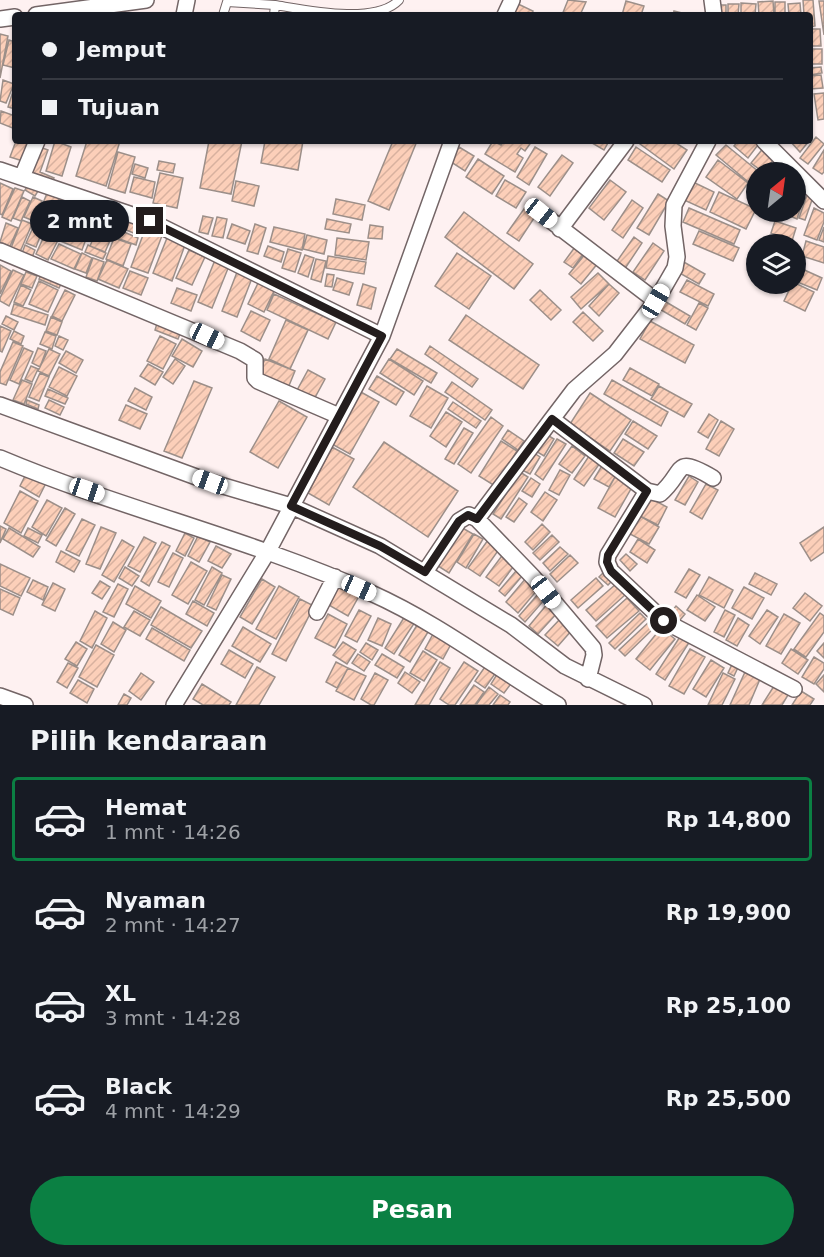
<!DOCTYPE html>
<html lang="id">
<meta charset="utf-8">
<style>
body{margin:0;font-family:"DejaVu Sans",sans-serif;background:#242831;color:#f1f3f6;height:100vh;display:flex;flex-direction:column;font-size:22px;white-space:nowrap}
*{box-sizing:border-box;margin:0}
p{font-size:20px;color:#9ea1a6}
.icon{flex:none;width:33px;height:33px;fill:none;stroke:currentColor;stroke-width:2;stroke-linecap:round;stroke-linejoin:round}
.map{position:relative;height:705px;overflow:hidden}
.panel{display:flex;flex-direction:column;background:#171b24;flex:1}
.panel>*{flex:none}
.hud{position:absolute;left:12px;top:12px;width:801px;height:132px;border-radius:6px;box-shadow:0 2px 4px #0004;display:grid;align-content:center;height:132px;padding:0 30px;background:#171b24}
.needle{width:39px;rotate:29deg}
.buttons{position:absolute;left:746px;top:162px;display:grid;gap:12px}
.buttons a{display:grid;place-items:center;width:60px;height:60px;border-radius:50%;background:#171b24;box-shadow:0 2px 4px #0004;font-size:30px}
.end{position:absolute;width:27px;height:27px;margin:-14px;border:8px solid #231d1d;background:#fff;box-shadow:0 0 0 3px #fff}
.from{border-radius:50%}
.bubble{position:absolute;height:42px;border-radius:21px;background:#171b24;box-shadow:0 2px 4px #0004;font-size:20px;font-weight:600;line-height:42px;text-align:center}
.car{position:absolute;width:18px;height:36px;margin:-18px -9px;border-radius:8px;box-shadow:0 0 4px 2px #0007;background:linear-gradient(#fff 24%,#345 0 40%,#fff 0 76%,#345 0 86%,#fff 0)}
.hud b{display:flex;align-items:center;gap:21px;height:57px;font-size:22px}
.hud b+b{border-top:2px solid #363941}
.hud i{width:15px;height:15px;background:#f1f3f6}
ul{padding:0;list-style:none}
li{display:flex;align-items:center;gap:18px;height:84px;margin:0 12px 9px;padding:0 18px;border:3px solid transparent;border-radius:6px}
li div{flex:1}
li b{display:block;font-size:22px}
li em{font-style:normal;font-weight:600}
li.current{border-color:#0b8043}
li>.icon{width:54px;height:54px;stroke-width:1.5}
h2{padding:0 30px;font-size:27px;line-height:72px}
.cta{display:flex;gap:12px;margin-top:auto;padding:12px 30px}
.cta a{flex:1;height:69px;border-radius:36px;background:#0b8043;color:#fff;font-size:24px;font-weight:600;line-height:69px;text-align:center}
.map>svg:first-child{display:block}
.building{fill:url(#building-hatch);stroke:#9c8f89;stroke-width:1.5}
.lines{fill:none;stroke-linecap:round;stroke-linejoin:round}
.lane-casing{stroke:#736566;stroke-width:10}
.street-casing{stroke:#736566;stroke-width:18}
.lane{stroke:#fff;stroke-width:8}
.street{stroke:#fff;stroke-width:15}
.route{stroke:#231d1d;stroke-width:8}
</style>
<div class="map">
<svg width="824" height="705" viewBox="0 0 824 705">
<defs>
<pattern id="building-hatch" width="6" height="6" patternUnits="userSpaceOnUse" patternTransform="scale(1.5)"><rect width="6" height="6" fill="#fccfb9"/><path d="M-1 1l2-2M0 6l6-6M5 7l2-2" fill="none" stroke="#d8b19f"/></pattern>
</defs>
<rect width="100%" height="100%" fill="#fef1f1"/>
<!-- building -->
<path class="building" d="M568,0L586,2L580,15H562Z
M803,0H813L815,26L810,27V15H804Z
M626,1L644,6L641,15H622Z
M773,1L774,15H759L758,2Z
M819,1H824V35Z
M775,2H785V15H775Z
M516,3L533,11L531,15H510Z
M741,3L756,4L755,15H741Z
M800,3L801,15H789L788,4Z
M728,4H739L738,15H728Z
M718,5H726V15H717Z
M674,11L690,15H673Z
M810,29H820L821,46H810Z
M0,34L8,36L0,78Z
M9,40L15,42V68L3,65Z
M810,49H822V64H810Z
M821,67L822,73L810,75V68Z
M821,75L823,88L810,89V76Z
M3,80L14,84L6,103L0,101Z
M15,85V109L8,107Z
M824,93V119L818,120L814,94Z
M1,111L15,116V129L0,123Z
M816,137L824,144L808,164L800,158Z
M16,141H33L26,162L10,157Z
M55,141L71,147L62,176L46,171Z
M87,141H120L106,186L76,176Z
M209,141H242L231,194L200,188Z
M265,141H303L298,170L261,163Z
M393,141H417L389,210L368,201Z
M493,141L501,145L504,141H532L525,151L521,148L517,154L523,158L515,172L485,154Z
M593,141H609L604,150L592,143Z
M636,141H673L687,150L674,169Z
M738,141H761L748,158L734,146Z
M790,141H809L800,152Z
M726,145L759,172H756V180L752,185L716,155Z
M37,146L48,150L40,172L54,178L51,184L27,176Z
M765,146L777,156L763,172L751,163Z
M459,147L474,156L465,171L451,162Z
M535,147L547,154L529,185L517,177Z
M636,147L670,170L662,182L628,160Z
M824,150V172L822,174L813,168Z
M118,152L135,157L125,193L108,188Z
M562,155L573,163L550,196L538,187Z
M478,159L504,176L492,194L466,177Z
M718,160L748,183L737,199L706,177Z
M159,161L175,164L173,173L157,170Z
M135,164L148,168L145,178L132,174Z
M160,173L183,178L177,208L153,203Z
M134,177L155,182L152,198L130,192Z
M30,180L41,186L35,196L25,190Z
M505,180L526,192L516,208L496,196Z
M610,180L626,192L604,220L589,208Z
M236,181L259,186L254,206L232,201Z
M693,182L714,192L706,210L684,200Z
M0,183L13,189L2,215L0,214Z
M799,185L807,187L797,219L790,216L791,212H795Z
M15,188L24,191L11,221L2,217Z
M49,188L61,193L48,226L36,221Z
M719,192L756,209L746,229L710,212Z
M658,194L669,201L649,235L637,228Z
M807,195L813,197L805,220L799,218Z
M22,197L30,201L21,221L13,218Z
M33,197L42,201L34,221L24,217Z
M336,199L365,205L362,220L333,214Z
M531,199L542,206L519,241L507,233Z
M60,200L74,205L65,228L51,223Z
M632,200L643,208L623,238L612,230Z
M91,206L101,210L96,222L87,218Z
M689,208L740,230L734,244L683,222Z
M814,208L824,213V222L817,240L804,235Z
M74,212L85,218L78,234L67,228Z
M464,212L533,264L514,289L445,237Z
M104,213L119,220L105,252L90,246Z
M124,213L141,220L136,234L119,227Z
M203,216L213,218L208,234L199,232Z
M217,217L227,219L223,238L212,236Z
M327,219L351,224L349,233L325,229Z
M22,220L32,224L20,252L11,248Z
M86,220L97,225L91,239L80,233Z
M775,221L796,228L792,241L771,233Z
M6,223L18,228L10,246L0,242Z
M35,223L44,227L36,247L26,243Z
M232,224L250,231L245,244L227,238Z
M255,224L266,228L258,254L247,251Z
M370,225L383,227L382,239L368,238Z
M146,227L163,233L148,273L131,267Z
M274,227L305,234L302,250L270,242Z
M824,227V242L819,240Z
M63,229L86,239L82,250L58,240Z
M117,229L138,238L136,245L114,237Z
M699,231L739,248L733,261L693,244Z
M45,234L58,240L48,260L36,254Z
M307,235L327,240L324,254L303,249Z
M634,237L642,243L624,270L615,264Z
M114,238L131,244L123,266L106,259Z
M167,238L185,245L172,281L153,273Z
M337,238L369,242L366,260L335,255Z
M806,241L824,247V263L802,256Z
M653,243L664,251L645,280L633,272Z
M59,244L81,254L74,269L51,259Z
M25,245L35,250L31,260L21,256Z
M88,245L106,253L103,259L85,252Z
M268,246L284,252L281,262L264,256Z
M575,247L584,253L573,268L564,262Z
M288,249L301,253L295,272L282,268Z
M189,250L205,257L192,285L176,278Z
M82,253L92,258L86,273L75,269Z
M457,253L491,276L469,309L435,286Z
M586,253L598,263L581,284L569,274Z
M305,255L314,258L308,277L298,273Z
M328,256L366,262L364,274L326,268Z
M93,258L104,262L97,281L86,277Z
M316,259L326,261L321,282L311,279Z
M107,260L128,269L119,288L98,279Z
M215,260L229,266L212,308L198,302Z
M682,261L705,274L699,284L676,271Z
M0,265L11,271L0,294Z
M239,267L254,273L237,317L222,311Z
M800,268L822,278L817,290L795,281Z
M13,270L24,275L9,306L0,301V298Z
M43,270L63,280L59,288L39,279Z
M130,271L148,278L141,295L123,288Z
M26,272L37,276L32,288L21,284Z
M598,273L609,284L581,309L571,297Z
M327,274L334,275L332,287L325,286Z
M337,278L353,283L349,295L333,290Z
M687,280L714,294L708,306L680,292Z
M39,281L58,290L48,312L29,304Z
M259,281L275,289L264,312L248,304Z
M795,283L814,292L805,311L784,301L792,284Z
M363,284L376,288L371,309L357,305Z
M609,284L619,293L599,316L589,306Z
M21,285L31,290L23,306L14,302Z
M177,288L197,295L191,311L171,303Z
M65,290L75,295L62,321L52,316Z
M540,290L561,310L551,320L530,300Z
M274,294L336,322L328,339L267,310Z
M661,299L690,316L685,324L656,307Z
M699,303L708,308L696,330L687,325Z
M14,304L48,315L45,325L11,314Z
M251,311L270,320L260,341L241,331Z
M583,312L603,331L593,341L573,322Z
M466,315L539,365L523,389L449,340Z
M6,316L18,322L14,330L2,324Z
M51,317L62,322L57,335L46,331Z
M159,317L183,326L178,339L155,330Z
M286,320L308,330L290,369L269,359Z
M650,321L694,345L685,363L640,339Z
M0,326L11,331L2,352L0,351Z
M14,331L24,336L21,344L10,339Z
M45,332L56,336L52,349L40,344Z
M59,336L68,340L63,350L55,346Z
M160,336L176,344L163,369L147,361Z
M182,339L202,351L193,367L172,356Z
M13,342L23,346L6,385L0,383V372Z
M430,346L478,379L472,387L425,354Z
M24,348L33,352L19,384L10,380Z
M38,348L46,351L40,367L32,363Z
M49,349L60,354L49,376L38,371Z
M397,349L437,373L431,383L390,359Z
M66,351L83,360L76,373L59,363Z
M175,359L185,366L173,384L163,377Z
M265,359L295,371L288,388L258,375Z
M389,359L423,381L414,395L380,373Z
M148,364L163,372L155,385L140,376Z
M31,366L38,369L32,382L25,379Z
M59,367L77,376L67,396L49,387Z
M630,368L659,384L652,396L623,380Z
M308,370L325,379L312,403L295,394Z
M40,373L49,377L39,401L29,397Z
M377,376L404,392L396,405L369,389Z
M22,380L32,384L24,404L13,400Z
M612,380L668,412L661,426L604,394Z
M194,381L212,388L182,458L164,451Z
M452,382L492,410L485,420L445,392Z
M427,386L448,398L431,428L410,416Z
M659,386L692,404L684,417L651,399Z
M135,388L152,397L146,410L128,401Z
M48,389L68,398L65,404L45,396Z
M359,391L379,402L350,454L330,443Z
M590,393L631,420L610,451L570,424Z
M27,400L39,405L38,409L26,404Z
M49,400L64,407L60,415L45,408Z
M279,401L307,417L278,468L250,452Z
M453,402L481,421L476,428L448,409Z
M126,405L147,414L140,429L119,420Z
M446,412L462,422L446,447L430,436Z
M709,414L718,420L708,438L698,432Z
M491,417L503,426L471,473L458,464Z
M633,421L657,436L648,449L625,434Z
M721,421L734,429L719,456L706,449Z
M464,428L473,433L454,464L445,459Z
M508,430L524,441L518,450L502,439Z
M544,433L554,439L544,456L534,450Z
M557,439L566,444L543,480L535,474Z
M623,439L644,452L634,466L614,453Z
M501,441L517,451L495,486L479,476Z
M384,442L458,491L428,537L353,487Z
M572,446L585,456L572,473L559,464Z
M332,447L354,459L329,505L308,493Z
M531,451L540,457L530,474L520,469Z
M589,456L600,463L584,486L574,479Z
M603,464L618,472L609,487L594,479Z
M560,470L570,475L559,495L549,490Z
M27,472L46,483L39,497L20,486Z
M520,472L528,477L501,519L493,514Z
M689,476L698,482L685,505L675,500Z
M615,477L632,487L615,517L598,508Z
M531,478L540,484L532,497L522,491Z
M706,484L718,490L702,519L690,512Z
M20,491L38,501L21,533L4,523Z
M545,492L557,500L543,521L531,512Z
M519,498L527,504L514,522L506,517Z
M650,498L667,507L658,525L640,516Z
M47,500L62,508L46,536L32,527Z
M65,508L75,514L56,546L46,540Z
M640,516L659,527L649,544L630,534Z
M82,519L95,525L79,556L66,550Z
M542,524L550,532L533,550L525,542Z
M0,526L6,529L0,543Z
M459,526L473,534L449,573L435,564Z
M101,527L116,533L100,569L86,564Z
M824,527V552L811,561L800,543Z
M9,528L40,547L33,557L3,539Z
M28,528L42,535L38,543L24,536Z
M185,533L194,538L185,556L176,551Z
M474,534L483,539L466,568L457,562Z
M552,535L559,542L540,560L533,553Z
M198,536L210,542L199,562L188,556Z
M144,537L156,543L140,572L128,566Z
M638,539L655,550L647,563L630,552Z
M122,540L134,547L114,582L102,575Z
M488,540L500,548L480,576L468,568Z
M162,542L170,546L149,586L141,581Z
M216,546L231,554L222,568L208,561Z
M560,547L568,554L550,571L543,563Z
M61,551L80,561L74,572L56,562Z
M173,553L183,558L169,587L158,582Z
M504,553L516,563L499,586L486,577Z
M626,554L637,564L630,571L620,560Z
M570,555L578,563L557,582L550,574Z
M191,562L207,571L188,604L172,595Z
M0,564L30,578L21,596L0,586Z
M125,567L139,576L132,586L119,578Z
M212,567L222,573L204,605L195,600Z
M607,569L616,577L608,585L599,577Z
M689,569L700,575L686,598L675,592Z
M516,571L522,576L505,596L499,591Z
M755,573L777,584L771,595L749,584Z
M222,575L231,579L216,610L207,606Z
M709,577L733,590L724,608L699,595Z
M526,578L538,589L518,613L506,602Z
M596,578L603,586L578,608L571,600Z
M262,579L275,587L252,624L240,617Z
M33,580L48,587L43,600L27,592Z
M100,581L110,587L102,599L92,593Z
M53,583L65,589L55,611L42,605Z
M118,584L128,589L114,617L103,612Z
M338,584L359,596L348,616L327,604Z
M616,584L625,595L596,621L586,610Z
M135,586L161,601L151,618L126,604Z
M279,586L299,597L276,639L256,629Z
M744,587L764,598L752,619L732,608Z
M0,589L20,598L13,615L0,609Z
M539,593L546,598L525,622L519,616Z
M805,593L822,606L810,621L793,608Z
M697,595L715,607L705,621L687,610Z
M627,598L639,611L607,638L596,626Z
M300,599L314,606L286,661L272,654Z
M193,601L214,613L207,626L186,614Z
M548,603L558,612L538,634L529,626Z
M676,606L685,614L675,626L666,618Z
M161,607L202,631L191,648L151,625Z
M359,610L371,616L357,642L345,636Z
M725,610L735,615L724,637L714,632Z
M767,610L778,617L760,644L749,636Z
M95,611L107,618L92,648L80,641Z
M134,611L150,620L140,636L124,627Z
M640,613L646,619L615,649L609,643Z
M820,613L824,616V632L806,657L794,649Z
M328,614L347,624L335,648L315,638Z
M784,614L800,623L781,654L766,646Z
M405,616L415,622L394,654L385,648Z
M378,618L391,624L382,646L368,640Z
M738,618L749,625L737,646L726,640Z
M560,619L572,630L558,646L545,635Z
M650,621L655,627L625,656L619,650Z
M113,622L126,630L114,652L101,644Z
M417,625L428,632L410,662L399,655Z
M243,627L271,644L260,662L232,646Z
M152,628L190,650L184,661L146,639Z
M661,628L675,639L650,670L636,659Z
M683,632L692,638L665,680L656,674Z
M433,634L451,644L443,659L425,649Z
M76,642L87,649L77,666L65,659Z
M343,642L356,650L347,664L333,655Z
M366,643L378,650L372,660L360,652Z
M824,643V658L817,651Z
M96,645L114,655L97,687L79,677Z
M690,649L705,657L684,694L669,686Z
M791,649L808,660L798,674L782,663Z
M229,650L253,664L245,678L221,664Z
M423,651L437,660L424,681L410,673Z
M358,654L370,662L364,671L352,663Z
M382,654L404,667L397,678L375,665Z
M814,657L824,663V669L814,684L802,677Z
M711,660L724,668L706,697L693,689Z
M734,660L740,663L734,676L728,673Z
M336,662L348,668L337,688L326,682Z
M440,662L450,668L429,705H415Z
M464,662L478,671L455,705H449L440,699Z
M68,663L78,668L67,688L57,682Z
M487,664L497,671L485,688L475,681Z
M257,667L275,677L259,705H236Z
M348,668L366,676L354,700L336,691Z
M499,671L513,681L504,693L491,684Z
M405,672L420,682L412,693L398,683Z
M745,672L760,679L749,705H730Z
M141,673L154,682L141,700L129,691Z
M375,673L388,680L374,705H371L361,699Z
M723,673L735,679L722,705H708Z
M824,675V692L816,684Z
M78,680L94,689L87,703L70,693Z
M202,684L231,702L229,705H203L193,699Z
M474,685L484,692L475,705H460Z
M774,686L788,695L782,705H762Z
M489,687L498,694L489,705H476Z
M801,691L814,699L810,705H792Z
M124,694L131,698L127,705H118Z
M500,695L510,702L508,705H493Z"/>
<g class="lines">
<defs>
<path id="lane" d="M223,15L227,2L275,5
M274,15L275,5C306,10 376,25 399,0"/>
<path id="street" d="M712,0L714,15
M36,15L146,0
M184,15L187,0
M505,15L512,0
M0,19L15,17
M708,141L674,205L673,226L677,257L675,268L656,301L615,354L574,390L552,419L647,491L608,555L607,562L611,571L664,621L794,689
M764,141L824,201
M0,170L150,221L382,336
M22,177L37,141
M541,213L656,301
M560,229L626,141
M0,251L240,351L255,360V378L258,381L339,416
M0,405L210,482L291,506L380,546L511,625L565,666L644,705
M0,458C121,509 251,539 371,593C438,623 496,668 558,705
M647,491L660,494C686,472 672,454 713,478
M477,519L552,419
M425,572L459,521L469,515L477,519L533,577L593,648L594,655L588,679
M317,612L335,577
M0,696L25,705
M174,705L268,551L382,336L452,141"/>
</defs>
<!-- lane casing -->
<use href="#lane" class="lane-casing"/>
<!-- street casing -->
<use href="#street" class="street-casing"/>
<!-- lane -->
<use href="#lane" class="lane"/>
<!-- street -->
<use href="#street" class="street"/>
</g>
<g class="lines">
<!-- route -->
<path class="route" d="M150,221L382,336L291,506L380,546L425,572L459,521L468,515L477,519L552,419L647,491L608,555L607,562L611,571L664,621"/>
</g>
</svg>
<div class="buttons">
<a><svg class="needle" viewBox="-14 -14 28 28"><path d="M0-13l5 13h-10z" fill="#e53935"/><path d="M0 13l5-13h-10z" fill="#9ea1a6"/></svg></a>
<a><svg class="icon" aria-label="layers" viewBox="0 0 24 24"><path d="M12 4l9 5-9 5-9-5zM3 14l9 5 9-5"/></svg></a>
</div>
<i class="end from" style="left:664px;top:621px"></i>
<i class="end" style="left:150px;top:221px"></i>
<div class="bubble" style="left:30px;top:200px;width:99px">2 mnt</div>
<i class="car" style="left:541px;top:213px;rotate:128deg"></i>
<i class="car" style="left:656px;top:301px;rotate:30deg"></i>
<i class="car" style="left:207px;top:336px;rotate:115deg"></i>
<i class="car" style="left:210px;top:482px;rotate:290deg"></i>
<i class="car" style="left:87px;top:490px;rotate:109deg"></i>
<i class="car" style="left:359px;top:588px;rotate:114deg"></i>
<i class="car" style="left:546px;top:592px;rotate:142deg"></i>
<div class="hud">
<b><i class="from"></i>Jemput</b>
<b><i></i>Tujuan</b>
</div>
</div>
<section class="panel">
<h2>Pilih kendaraan</h2>
<ul>
<li class="current"><svg class="icon" aria-label="car" viewBox="0 0 24 24"><path d="M5 17H2v-5l4-1 3-4h7l3 4 3 1v5h-3M9 17h6M6 11h13"/><circle cx="7" cy="17" r="2"/><circle cx="17" cy="17" r="2"/></svg><div><b>Hemat</b><p>1 mnt · 14:26</p></div><em>Rp 14,800</em></li>
<li><svg class="icon" aria-label="car" viewBox="0 0 24 24"><path d="M5 17H2v-5l4-1 3-4h7l3 4 3 1v5h-3M9 17h6M6 11h13"/><circle cx="7" cy="17" r="2"/><circle cx="17" cy="17" r="2"/></svg><div><b>Nyaman</b><p>2 mnt · 14:27</p></div><em>Rp 19,900</em></li>
<li><svg class="icon" aria-label="car" viewBox="0 0 24 24"><path d="M5 17H2v-5l4-1 3-4h7l3 4 3 1v5h-3M9 17h6M6 11h13"/><circle cx="7" cy="17" r="2"/><circle cx="17" cy="17" r="2"/></svg><div><b>XL</b><p>3 mnt · 14:28</p></div><em>Rp 25,100</em></li>
<li><svg class="icon" aria-label="car" viewBox="0 0 24 24"><path d="M5 17H2v-5l4-1 3-4h7l3 4 3 1v5h-3M9 17h6M6 11h13"/><circle cx="7" cy="17" r="2"/><circle cx="17" cy="17" r="2"/></svg><div><b>Black</b><p>4 mnt · 14:29</p></div><em>Rp 25,500</em></li>
</ul>
<div class="cta"><a>Pesan</a></div>
</section>
